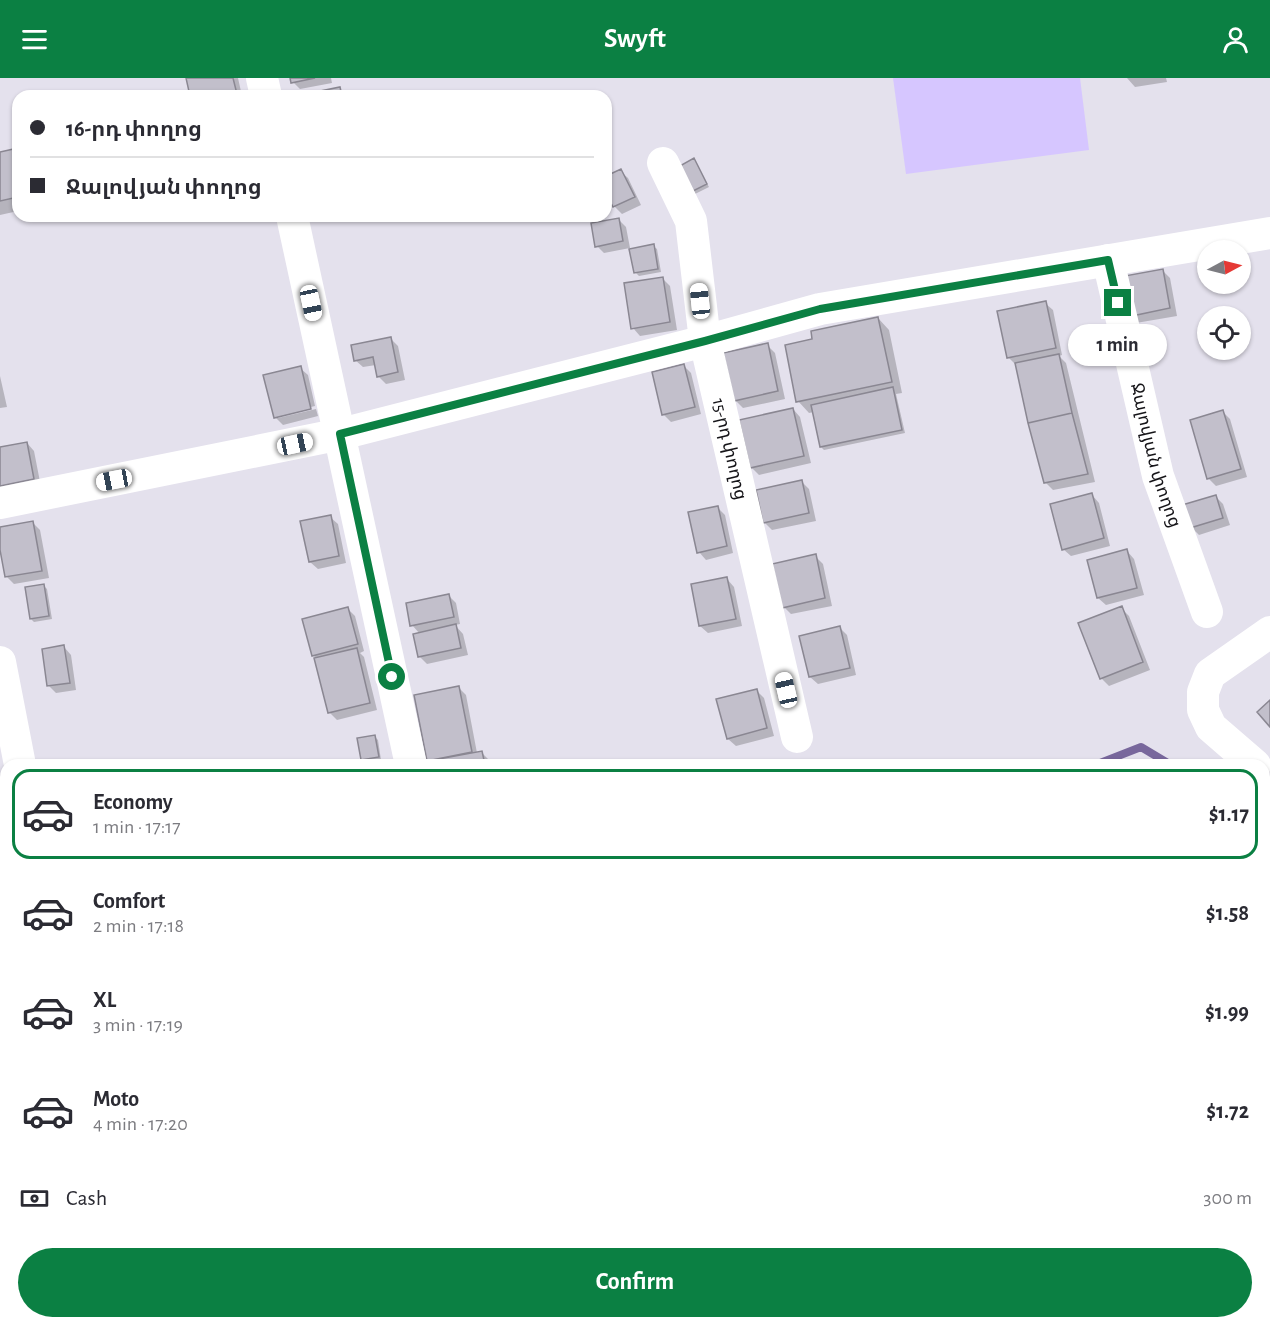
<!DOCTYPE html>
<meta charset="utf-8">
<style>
body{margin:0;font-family:"Alegreya Sans","Noto Sans Armenian",sans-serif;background:#f7f7f7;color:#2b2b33;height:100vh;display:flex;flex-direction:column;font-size:22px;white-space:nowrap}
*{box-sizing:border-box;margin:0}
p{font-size:20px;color:#7c7c81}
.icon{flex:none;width:33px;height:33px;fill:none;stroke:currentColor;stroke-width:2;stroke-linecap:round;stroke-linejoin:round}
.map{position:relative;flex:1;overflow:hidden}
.details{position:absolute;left:0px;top:681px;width:1270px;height:570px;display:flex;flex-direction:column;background:#fff;border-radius:18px 18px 0 0;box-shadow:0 2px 4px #0004}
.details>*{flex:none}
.hud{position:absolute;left:12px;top:12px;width:600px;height:132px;border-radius:18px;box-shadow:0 2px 4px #0004;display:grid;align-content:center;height:132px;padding:0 18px;background:#fff}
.needle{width:39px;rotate:83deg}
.tools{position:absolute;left:1197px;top:162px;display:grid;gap:12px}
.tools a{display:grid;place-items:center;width:54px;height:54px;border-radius:50%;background:#fff;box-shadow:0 2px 4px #0004;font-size:30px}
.end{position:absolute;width:27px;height:27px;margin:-14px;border:8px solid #0b8043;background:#fff;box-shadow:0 0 0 3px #fff}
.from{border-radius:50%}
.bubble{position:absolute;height:42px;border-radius:21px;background:#fff;box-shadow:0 2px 4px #0004;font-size:20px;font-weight:600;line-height:42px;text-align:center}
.car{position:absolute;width:18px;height:36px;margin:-18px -9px;border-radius:8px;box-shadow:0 0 4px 2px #0007;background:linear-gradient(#fff 24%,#345 0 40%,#fff 0 76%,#345 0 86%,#fff 0)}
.hud b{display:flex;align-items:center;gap:21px;height:57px;font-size:22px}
.hud b+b{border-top:2px solid #e1e1e2}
.hud i{width:15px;height:15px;background:#2b2b33}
ul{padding:10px 0 0;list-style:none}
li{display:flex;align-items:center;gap:18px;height:90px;margin:0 12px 9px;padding:0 6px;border:3px solid transparent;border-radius:18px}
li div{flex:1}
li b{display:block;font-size:22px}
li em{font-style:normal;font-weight:600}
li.selected{border-color:#0b8043}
li>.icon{width:54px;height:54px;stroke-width:1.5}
.pay{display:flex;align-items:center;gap:15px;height:66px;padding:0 18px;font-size:22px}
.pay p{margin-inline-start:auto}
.primary-button{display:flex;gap:12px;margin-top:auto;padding:12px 18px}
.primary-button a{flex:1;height:69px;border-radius:36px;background:#0b8043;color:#fff;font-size:24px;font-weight:600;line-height:69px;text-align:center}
header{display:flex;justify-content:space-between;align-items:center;height:78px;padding:0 18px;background:#0b8043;color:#fff;font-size:27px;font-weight:600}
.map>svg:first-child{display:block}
.green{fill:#d6c6ff}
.shadow{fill:#0003}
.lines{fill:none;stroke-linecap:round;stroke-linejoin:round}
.stream{stroke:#78679c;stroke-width:8}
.building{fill:#c2bfcb;stroke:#8a8792;stroke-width:1.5}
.minor{stroke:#fff;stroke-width:32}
.route{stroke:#0b8043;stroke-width:8}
.labels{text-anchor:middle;stroke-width:5;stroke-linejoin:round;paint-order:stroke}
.street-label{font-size:18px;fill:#151418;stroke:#f1eefb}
</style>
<header><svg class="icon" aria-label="menu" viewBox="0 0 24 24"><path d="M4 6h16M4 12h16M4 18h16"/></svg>Swyft<svg class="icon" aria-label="person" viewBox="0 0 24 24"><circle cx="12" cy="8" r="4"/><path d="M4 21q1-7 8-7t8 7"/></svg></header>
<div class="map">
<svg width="1270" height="1251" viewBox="0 0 1270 1251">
<rect width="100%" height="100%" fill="#e4e1ed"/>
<!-- green -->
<path class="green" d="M893,0H1080L1089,72L906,96Z"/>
<!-- shadow -->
<path class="shadow" d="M188,0H238L242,18H192Z
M292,0H331L332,5L300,11L293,4Z
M1127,0H1166L1167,4L1135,9Z
M18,72V133L0,137V76Z
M694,82L709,109L695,116L692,113Z
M620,93L628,100L641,127L622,136L615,129L606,111V100Z
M618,141L626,149L630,170L604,175L597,168Z
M653,168L657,171L661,194L639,198L636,195Z
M1163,193L1170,200L1177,238L1136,245L1128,238Z
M662,200L670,208L677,252L640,258L633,250Z
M1045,225L1053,232L1062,277L1059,278L1066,285L1095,404L1053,412L1045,404L1016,287L1008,279Z
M878,240L889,252L902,315L896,316L905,355L824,372L821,369L814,334L809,335L798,323L814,262Z
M391,261L398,268L405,302L386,306L378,298L376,287L363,289L355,282Z
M767,267L775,275L785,321L743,330L735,322Z
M683,287L691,295L701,336L671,344L663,336Z
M300,290L308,297L315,328L278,337V340L316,331L318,338L283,347L275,339Z
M0,298L7,329L0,330Z
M793,331L800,339L811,385L759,397L751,389Z
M1223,334L1230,341L1247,399L1216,408L1209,401L1192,343Z
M27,365L34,373L41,409L0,412V370Z
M802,404L809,411L816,443L772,452L764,444Z
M1092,417L1099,425L1110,468L1071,478L1063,471Z
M1215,418L1223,426L1230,447L1199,457L1191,449Z
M717,429L725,437L733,475L706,482L699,474Z
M330,439L338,446L346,485L318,491L310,484Z
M32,444L40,452L49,500L14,506L7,499L0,463V450Z
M1127,473L1134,481L1144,517L1106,527L1098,520Z
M815,478L823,486L832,528L791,536L784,529Z
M727,501L734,509L742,548L708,555L700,548Z
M44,508L47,511L52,541L34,544L31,541Z
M448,517L456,525L460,546L455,547L463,556L468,577L427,586L419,578L420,556L412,547Z
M1121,530L1129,538L1150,592L1109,608L1101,600Z
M348,531L355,538L364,573L360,575L364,579L377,632L337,642L329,634L316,580L313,577Z
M839,549L847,557L856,597L818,606L810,599Z
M64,569L71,577L76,612L56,615L48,607Z
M458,609L466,617L477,675L481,674L489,682L490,687H430L416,618Z
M756,612L764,620L774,658L736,668L728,661Z
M375,659L378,662L381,682L366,685L363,681Z
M1264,1215L1270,1220V1240L1266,1245L1270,1251H1250L1243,1245H1264Z
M1061,1245H1083L1077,1251H1067Z"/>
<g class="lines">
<!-- stream -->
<path class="stream" d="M1095,687L1141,669L1171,687
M1264,761L1270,765
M1264,972L1270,965
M1264,1057L1270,1062
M0,1205L6,1202"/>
</g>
<!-- building -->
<path class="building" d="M186,0H233L237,16L190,18Z
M290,0H315L291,5Z
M340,9L342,18H302L301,17Z
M18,70V119L0,123V74Z
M694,80L707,106L691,114L678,89Z
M621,91L635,119L613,129L606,115V98Z
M619,140L623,163L595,169L591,145Z
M654,166L658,191L634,195L629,171Z
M1163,191L1170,230L1127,239L1119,199Z
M663,199L670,244L631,251L624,205Z
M1046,223L1056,270L1007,280L997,233Z
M878,239L892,304L796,324L785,267L812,261L811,253Z
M391,259L398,294L377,299L373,279L354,283L351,267Z
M768,265L778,313L734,323L723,275Z
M1059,276L1072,335L1028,345L1015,285Z
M684,286L695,329L662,337L652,294Z
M301,288L311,331L274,340L263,297Z
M893,309L902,352L820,369L811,327Z
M793,330L804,378L750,390L739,342Z
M1223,332L1241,391L1207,401L1190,342Z
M1072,335L1088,396L1044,405L1028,345Z
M27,364L34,401L0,408V369Z
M802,402L809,435L763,445L756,412Z
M1092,415L1104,460L1062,472L1050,426Z
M1216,417L1223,440L1190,450L1182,427Z
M718,428L727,468L697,475L688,434Z
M331,437L339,478L309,484L300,443Z
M33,443L42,493L5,499L0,472V449Z
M1127,471L1137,510L1097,520L1087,482Z
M816,476L825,520L782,530L772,486Z
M727,499L736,541L699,548L691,506Z
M44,506L49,538L30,541L25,509Z
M449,516L454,539L410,548L406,525Z
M1122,528L1143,584L1100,601L1078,545Z
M348,529L358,566L312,578L302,541Z
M456,546L461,570L418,579L413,556Z
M840,548L850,590L809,599L799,558Z
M64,567L70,605L47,608L42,571Z
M357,570L370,625L328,635L314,580Z
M459,608L472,674L427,683L414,617Z
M757,611L767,650L727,661L716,621Z
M1270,622V649L1257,634Z
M375,657L379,679L361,682L357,660Z
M482,673L485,687H428V683Z
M6,805V829L1,830L0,806Z
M1264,1213L1270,1218V1225L1264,1231Z
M1120,1245H1136L1142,1251H1115Z"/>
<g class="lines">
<!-- minor -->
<g class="minor">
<path d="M262,0L266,18"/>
<path id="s1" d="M663,85L691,143L705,263L797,659"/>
<path d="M292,138L411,687"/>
<path id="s2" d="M1108,182L1158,398L1207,534"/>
<path d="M0,425L341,356L705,263L820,231L1270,155"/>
<path d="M0,584L20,687"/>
<path d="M1255,687L1211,649L1203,632V614L1210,596L1270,554"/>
<path d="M1264,891L1270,885"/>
<path d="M1175,1245L1182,1251"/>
<path d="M912,1251L925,1245"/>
</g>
</g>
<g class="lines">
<!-- route -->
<path class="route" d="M392,599L340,356L705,263L820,231L1108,182L1118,225"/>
</g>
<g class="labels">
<!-- street labels -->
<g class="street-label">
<text dy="6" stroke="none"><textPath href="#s1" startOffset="296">15-րդ փողոց</textPath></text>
<text dy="6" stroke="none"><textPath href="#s2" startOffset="201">Ջալովյան փողոց</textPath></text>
</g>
</g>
</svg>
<div class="tools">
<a><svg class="needle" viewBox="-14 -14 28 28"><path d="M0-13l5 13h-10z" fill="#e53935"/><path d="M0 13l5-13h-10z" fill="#7c7c81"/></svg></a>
<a><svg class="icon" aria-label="locate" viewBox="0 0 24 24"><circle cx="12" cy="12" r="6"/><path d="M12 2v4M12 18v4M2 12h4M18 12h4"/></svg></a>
</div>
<i class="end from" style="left:392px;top:599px"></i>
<i class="end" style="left:1118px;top:225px"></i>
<div class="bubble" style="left:1068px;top:246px;width:99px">1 min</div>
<i class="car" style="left:700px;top:223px;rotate:354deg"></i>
<i class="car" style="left:311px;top:225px;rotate:168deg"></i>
<i class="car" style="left:295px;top:366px;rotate:78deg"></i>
<i class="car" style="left:114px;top:402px;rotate:259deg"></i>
<i class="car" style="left:786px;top:612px;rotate:347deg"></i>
<div class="hud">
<b><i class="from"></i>16-րդ փողոց</b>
<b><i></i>Ջալովյան փողոց</b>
</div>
<section class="details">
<ul>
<li class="selected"><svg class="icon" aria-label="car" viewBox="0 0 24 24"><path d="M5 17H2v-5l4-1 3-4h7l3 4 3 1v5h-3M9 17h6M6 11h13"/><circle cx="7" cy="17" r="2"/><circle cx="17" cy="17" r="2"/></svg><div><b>Economy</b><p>1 min · 17:17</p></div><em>$1.17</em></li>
<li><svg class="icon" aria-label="car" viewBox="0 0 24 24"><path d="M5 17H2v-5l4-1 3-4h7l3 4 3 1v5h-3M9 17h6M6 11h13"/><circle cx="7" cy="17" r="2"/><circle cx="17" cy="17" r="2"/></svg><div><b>Comfort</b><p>2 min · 17:18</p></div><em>$1.58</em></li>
<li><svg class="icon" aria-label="car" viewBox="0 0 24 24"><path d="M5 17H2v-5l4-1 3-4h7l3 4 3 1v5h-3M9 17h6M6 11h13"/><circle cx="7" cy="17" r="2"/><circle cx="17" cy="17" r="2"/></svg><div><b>XL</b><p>3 min · 17:19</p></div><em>$1.99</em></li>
<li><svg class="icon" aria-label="car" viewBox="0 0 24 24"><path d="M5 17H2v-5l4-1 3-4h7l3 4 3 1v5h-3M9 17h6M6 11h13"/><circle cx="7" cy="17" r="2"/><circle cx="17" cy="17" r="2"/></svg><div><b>Moto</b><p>4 min · 17:20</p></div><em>$1.72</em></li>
</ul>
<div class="pay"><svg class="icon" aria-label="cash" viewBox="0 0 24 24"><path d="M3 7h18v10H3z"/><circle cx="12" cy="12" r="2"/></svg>Cash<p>300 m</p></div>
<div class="primary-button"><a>Confirm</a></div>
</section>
</div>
